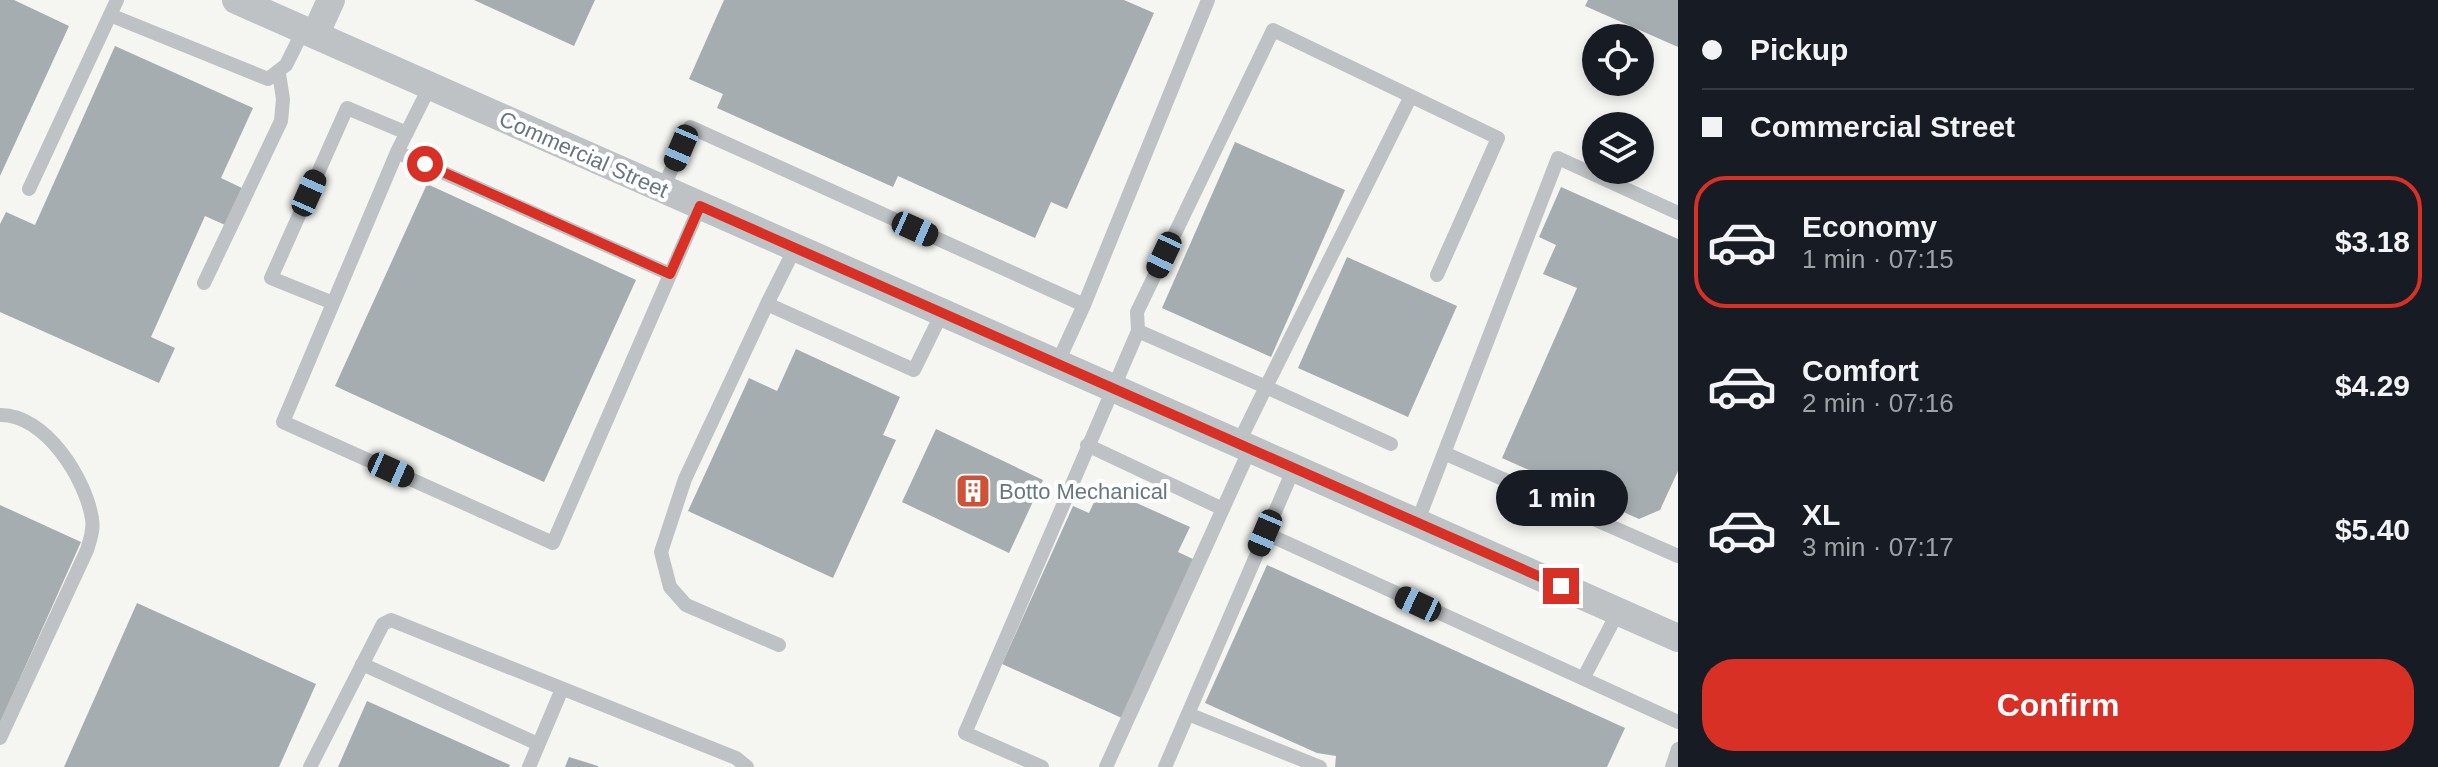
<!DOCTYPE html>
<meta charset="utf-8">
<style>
body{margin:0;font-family:Helvetica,sans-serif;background:#20242c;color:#f1f3f6;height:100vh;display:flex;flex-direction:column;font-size:30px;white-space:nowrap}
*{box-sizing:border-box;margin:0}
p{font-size:26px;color:#9ea1a6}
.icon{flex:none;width:44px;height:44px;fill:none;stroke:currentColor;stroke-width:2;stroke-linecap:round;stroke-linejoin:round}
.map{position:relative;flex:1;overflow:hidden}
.side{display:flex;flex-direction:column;background:#171b24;width:760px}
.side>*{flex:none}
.hud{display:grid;align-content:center;height:176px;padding:0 24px;background:#171b24}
.fabs{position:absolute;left:1582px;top:24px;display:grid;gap:16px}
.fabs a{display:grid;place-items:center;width:72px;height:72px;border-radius:50%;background:#171b24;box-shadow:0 4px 12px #0003;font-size:40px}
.end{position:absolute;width:36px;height:36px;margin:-18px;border:10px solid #d93025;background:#fff;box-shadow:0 0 0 4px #fff}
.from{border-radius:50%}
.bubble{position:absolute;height:56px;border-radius:28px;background:#171b24;box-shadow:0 4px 12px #0003;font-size:26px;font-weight:700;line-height:56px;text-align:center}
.car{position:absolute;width:24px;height:48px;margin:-24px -12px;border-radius:10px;box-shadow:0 0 6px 2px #0007;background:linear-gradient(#222 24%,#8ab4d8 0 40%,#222 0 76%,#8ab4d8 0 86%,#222 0)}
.hud b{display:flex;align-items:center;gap:28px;height:76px;font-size:30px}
.hud b+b{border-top:2px solid #363941}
.hud i{width:20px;height:20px;background:#f1f3f6}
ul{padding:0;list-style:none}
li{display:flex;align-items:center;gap:24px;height:132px;margin:0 16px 12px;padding:0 8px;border:4px solid transparent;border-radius:32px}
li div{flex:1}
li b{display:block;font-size:30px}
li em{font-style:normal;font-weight:700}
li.active{border-color:#d93025}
li>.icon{width:72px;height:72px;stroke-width:1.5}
.button{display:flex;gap:16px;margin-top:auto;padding:16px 24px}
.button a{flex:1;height:92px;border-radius:32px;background:#d93025;color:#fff;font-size:32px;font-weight:700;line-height:92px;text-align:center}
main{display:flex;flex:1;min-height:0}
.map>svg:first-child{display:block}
.building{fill:#a6adb1}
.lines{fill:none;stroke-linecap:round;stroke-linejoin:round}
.service{stroke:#bec2c5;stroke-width:14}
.minor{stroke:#bec2c5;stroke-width:28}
.route{stroke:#d93025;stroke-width:10}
.labels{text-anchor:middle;stroke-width:8;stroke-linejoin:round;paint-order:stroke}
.street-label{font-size:22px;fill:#67767f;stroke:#fff}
.poi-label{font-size:22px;fill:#67767f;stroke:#fff;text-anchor:start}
</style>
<main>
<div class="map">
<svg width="1678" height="767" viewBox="0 0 1678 767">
<rect width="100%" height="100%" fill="#f5f5f2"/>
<!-- building -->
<path class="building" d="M0,0H14L69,26L0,176Z
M474,0H595L574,46Z
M724,0H1124L1154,13L1067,209L1051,202L1035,238L898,176L893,187L717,108L723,94L689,79Z
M1588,0H1678V47L1585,6Z
M115,46L253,108L221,178L242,188L225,225L205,216L151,337L175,348L159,383L0,312V224L6,212L35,225Z
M1235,142L1345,190L1271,357L1162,308Z
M427,184L636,280L544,482L335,386Z
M1561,187L1678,239V471L1660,510L1639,519L1502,458L1577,288L1543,274L1556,245L1539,237Z
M1347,257L1457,306L1408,417L1298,368Z
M796,349L900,397L883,435L896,440L833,578L688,511L749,378L777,391Z
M936,429L1043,480L1009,553L902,502Z
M1101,487L1190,527L1178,552L1195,560L1124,719L1002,664L1073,506L1089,513Z
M0,505L81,542L0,723Z
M1267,565L1625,728L1607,767H1335L1336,756L1317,753L1205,703Z
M137,603L316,684L279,767H64Z
M367,701L510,765L509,767H338Z
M569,757L598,766V767H565Z"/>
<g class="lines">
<!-- service -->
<path class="service" d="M110,15L268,79L286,65L303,31
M430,86L397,152L283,422L553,543L700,206
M397,152L670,274
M29,189L117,0
M663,189L690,127L1084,305L1057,364
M795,248L767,304L914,370L942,313
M204,283L281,121L283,99L279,74
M333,303L271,278L347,108L407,133
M767,304L685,479L661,552L670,587L686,605L779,645
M1084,305L1208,0
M1138,331L1137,312L1273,30L1498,138L1437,275
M0,415C45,414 86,479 92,519C94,530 90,540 87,550L0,738
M1391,444L1266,387L1411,96
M1087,445L1223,509
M1444,453L1678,556
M1417,523L1558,158L1678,213
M1265,533L1678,722
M362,664L538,744
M1584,677L1618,612
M1188,714L1320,767
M310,767L383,624L391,620L736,758L747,767
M529,767L562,689
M1042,767L965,733L1138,331L1266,387L1238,444
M1106,767L1250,449
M1165,767L1294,468
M1672,767L1678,749"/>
<!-- minor -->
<path class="minor" d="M236,0L1678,638
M315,35L331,0"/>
</g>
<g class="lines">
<!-- route -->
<path class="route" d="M425,164L670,274L700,206L1561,586"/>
</g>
<!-- icons -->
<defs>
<symbol id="building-square" viewBox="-11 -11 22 22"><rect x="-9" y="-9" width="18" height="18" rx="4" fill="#cf5137" stroke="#fff"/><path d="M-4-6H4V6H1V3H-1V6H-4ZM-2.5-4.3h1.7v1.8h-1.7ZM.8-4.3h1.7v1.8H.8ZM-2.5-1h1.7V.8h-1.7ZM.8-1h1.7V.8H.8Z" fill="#fff"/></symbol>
</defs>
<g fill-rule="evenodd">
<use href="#building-square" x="953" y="471" width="40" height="40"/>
</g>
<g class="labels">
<!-- street labels -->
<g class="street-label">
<text transform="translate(584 154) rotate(24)" y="8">Commercial Street</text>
</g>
<!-- poi labels -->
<g class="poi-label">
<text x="999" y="499">Botto Mechanical</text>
</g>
</g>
</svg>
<div class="fabs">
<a><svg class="icon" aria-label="locate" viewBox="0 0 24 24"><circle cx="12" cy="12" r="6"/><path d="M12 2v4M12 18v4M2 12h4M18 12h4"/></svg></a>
<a><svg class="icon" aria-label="layers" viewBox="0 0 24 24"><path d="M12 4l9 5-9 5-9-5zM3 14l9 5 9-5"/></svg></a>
</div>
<i class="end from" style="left:425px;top:164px"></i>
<i class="end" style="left:1561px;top:586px"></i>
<div class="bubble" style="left:1496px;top:470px;width:132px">1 min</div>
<i class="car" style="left:681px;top:148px;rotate:203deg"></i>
<i class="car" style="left:309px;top:193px;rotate:24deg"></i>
<i class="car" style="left:915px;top:229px;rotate:114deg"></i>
<i class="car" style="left:1164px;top:255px;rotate:205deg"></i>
<i class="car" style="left:391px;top:470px;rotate:114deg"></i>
<i class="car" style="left:1265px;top:533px;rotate:203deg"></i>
<i class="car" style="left:1418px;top:604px;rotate:295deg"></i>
</div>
<section class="side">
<div class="hud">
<b><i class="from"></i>Pickup</b>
<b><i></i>Commercial Street</b>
</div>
<ul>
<li class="active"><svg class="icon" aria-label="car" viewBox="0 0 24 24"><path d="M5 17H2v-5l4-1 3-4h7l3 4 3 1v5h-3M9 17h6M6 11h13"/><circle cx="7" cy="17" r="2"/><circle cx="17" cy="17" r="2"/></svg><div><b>Economy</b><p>1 min · 07:15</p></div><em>$3.18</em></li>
<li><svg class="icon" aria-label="car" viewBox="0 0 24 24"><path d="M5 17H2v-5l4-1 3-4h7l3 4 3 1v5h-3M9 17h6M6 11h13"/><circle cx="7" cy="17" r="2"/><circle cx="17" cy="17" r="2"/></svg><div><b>Comfort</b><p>2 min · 07:16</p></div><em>$4.29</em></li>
<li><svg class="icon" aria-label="car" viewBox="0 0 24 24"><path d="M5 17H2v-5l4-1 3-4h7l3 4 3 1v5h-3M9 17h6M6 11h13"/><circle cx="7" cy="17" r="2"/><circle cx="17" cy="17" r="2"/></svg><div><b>XL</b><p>3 min · 07:17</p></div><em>$5.40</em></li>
</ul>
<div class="button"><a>Confirm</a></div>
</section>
</main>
